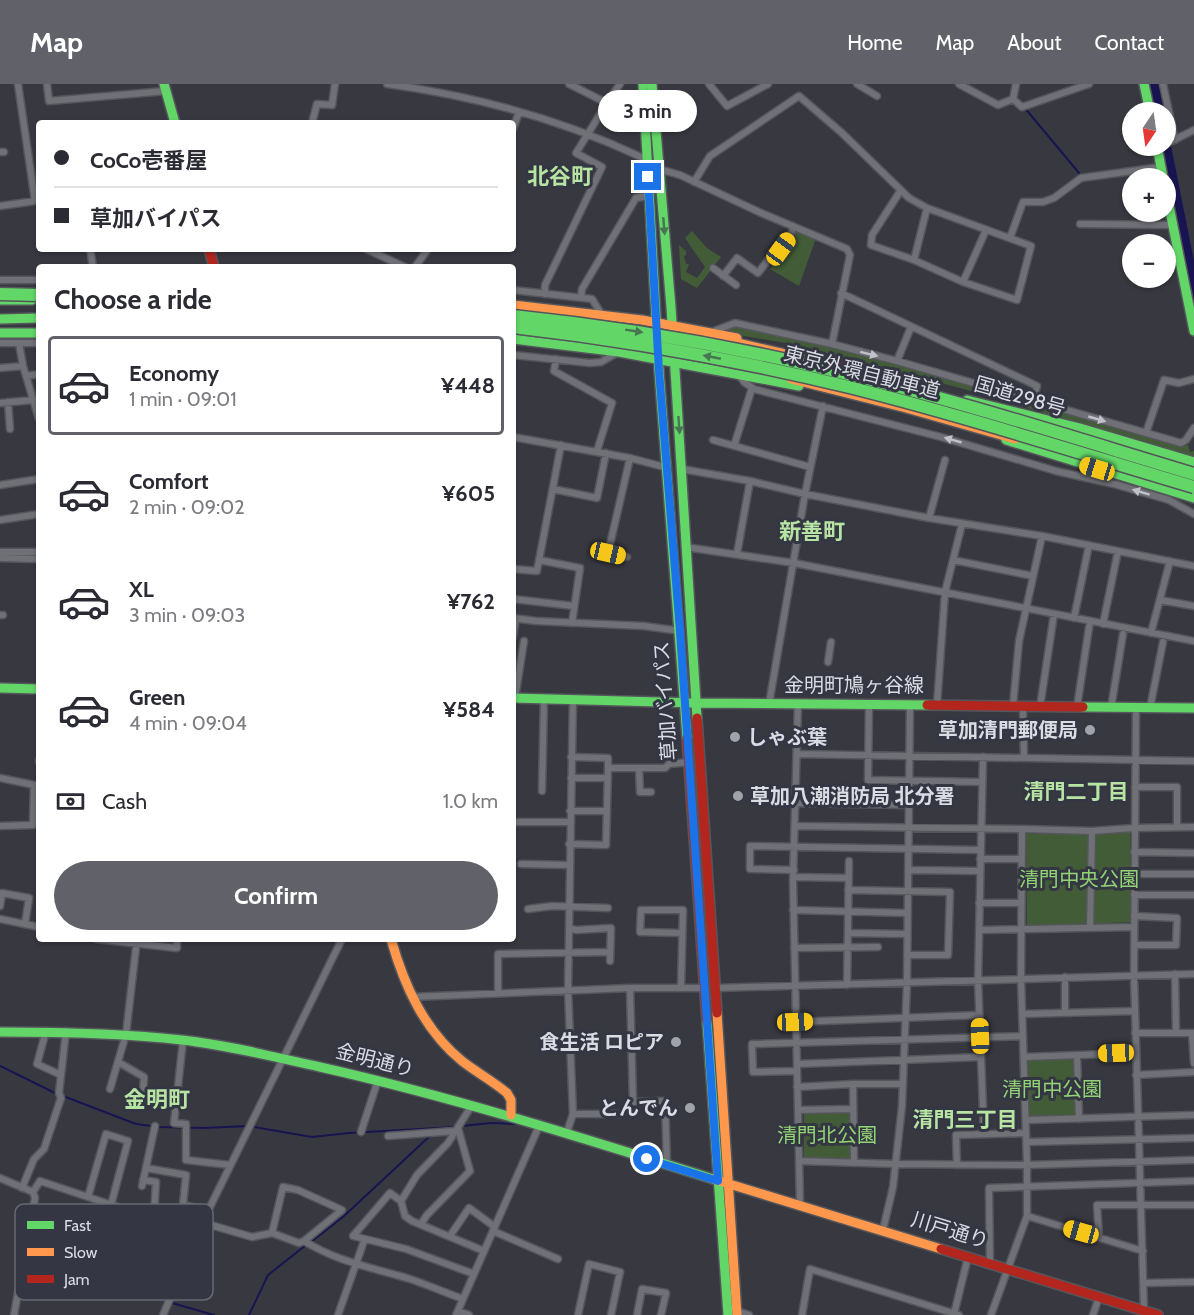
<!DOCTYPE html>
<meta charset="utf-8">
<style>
body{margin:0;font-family:Cabin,"Noto Sans JP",sans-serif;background:#f2f2f3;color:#2b2b33;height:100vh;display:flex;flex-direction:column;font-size:22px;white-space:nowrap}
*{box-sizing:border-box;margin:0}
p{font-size:20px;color:#7c7c81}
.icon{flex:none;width:33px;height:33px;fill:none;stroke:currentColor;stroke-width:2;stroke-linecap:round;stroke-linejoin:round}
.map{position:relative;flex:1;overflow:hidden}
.details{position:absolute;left:36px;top:180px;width:480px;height:678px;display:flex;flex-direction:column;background:#fff;border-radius:6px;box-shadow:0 2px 4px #0004}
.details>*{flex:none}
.top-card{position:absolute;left:36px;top:36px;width:480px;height:132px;border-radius:6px;box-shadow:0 2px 4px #0004;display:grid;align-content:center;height:132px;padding:0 18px;background:#fff}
.needle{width:39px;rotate:193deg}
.tools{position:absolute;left:1122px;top:18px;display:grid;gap:12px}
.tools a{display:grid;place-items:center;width:54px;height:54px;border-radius:50%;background:#fff;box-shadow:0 2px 4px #0004;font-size:30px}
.end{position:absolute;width:27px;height:27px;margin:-14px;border:8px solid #1a73e8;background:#fff;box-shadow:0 0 0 3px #fff}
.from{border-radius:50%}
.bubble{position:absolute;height:42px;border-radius:21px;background:#fff;box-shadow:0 2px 4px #0004;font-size:20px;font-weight:800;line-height:42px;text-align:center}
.car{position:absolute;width:18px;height:36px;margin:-18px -9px;border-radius:8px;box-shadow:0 0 4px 2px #0007;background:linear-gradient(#f5c518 24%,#345 0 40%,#f5c518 0 76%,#345 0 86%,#f5c518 0)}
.top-card b{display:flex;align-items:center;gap:21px;height:57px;font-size:22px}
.top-card b+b{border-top:2px solid #e1e1e2}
.top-card i{width:15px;height:15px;background:#2b2b33}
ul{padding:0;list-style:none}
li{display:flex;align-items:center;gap:18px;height:99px;margin:0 12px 9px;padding:0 6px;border:3px solid transparent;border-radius:6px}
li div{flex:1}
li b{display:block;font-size:22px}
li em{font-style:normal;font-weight:800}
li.current{border-color:#606169}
li>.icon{width:54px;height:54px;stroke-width:1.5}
h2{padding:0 18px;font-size:27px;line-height:72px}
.pay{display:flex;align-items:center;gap:15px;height:66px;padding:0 18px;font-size:22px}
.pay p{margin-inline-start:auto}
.action{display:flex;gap:12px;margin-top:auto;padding:12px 18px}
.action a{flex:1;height:69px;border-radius:36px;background:#606169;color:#fff;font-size:24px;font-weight:800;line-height:69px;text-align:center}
header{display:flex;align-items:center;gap:36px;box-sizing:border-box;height:84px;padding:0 30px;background:#606169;color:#fff}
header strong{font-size:28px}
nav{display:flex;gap:33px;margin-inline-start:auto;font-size:21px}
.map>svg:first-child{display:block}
.green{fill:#425c37}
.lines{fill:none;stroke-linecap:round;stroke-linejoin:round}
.stream{stroke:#181451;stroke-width:2}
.river{stroke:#181451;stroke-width:14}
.street-casing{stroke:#55565c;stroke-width:9}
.fast-casing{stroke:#55565c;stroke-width:12}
.slow-casing{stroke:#55565c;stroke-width:12}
.jam-casing{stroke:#55565c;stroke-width:12}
.street{stroke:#707177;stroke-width:6}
.fast{stroke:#63d668;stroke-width:9}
.slow{stroke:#ff974d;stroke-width:9}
.jam{stroke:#b3261e;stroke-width:9}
.fast-bridge-casing{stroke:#55565c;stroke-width:15;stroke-linecap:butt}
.fast-bridge{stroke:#63d668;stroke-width:12}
.oneway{fill:#477752}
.oneway2{fill:#c0c1c9}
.route{stroke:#1a73e8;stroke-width:8}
.poi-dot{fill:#a1a3ab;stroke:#343743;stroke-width:2}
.labels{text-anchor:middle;stroke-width:6;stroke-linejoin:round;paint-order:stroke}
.street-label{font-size:20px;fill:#dadce4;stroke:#343743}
.poi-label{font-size:20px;font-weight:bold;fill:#dadce4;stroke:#343743;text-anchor:end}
.park-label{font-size:20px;fill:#92d373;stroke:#343743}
.neighbourhood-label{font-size:21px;font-weight:bold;fill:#b7e4a3;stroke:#343743}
.quarter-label{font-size:22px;font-weight:bold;fill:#b7e4a3;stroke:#343743}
.key{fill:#343743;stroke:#666973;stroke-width:1.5}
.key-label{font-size:16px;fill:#dadce4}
</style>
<header>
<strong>Map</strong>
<nav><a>Home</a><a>Map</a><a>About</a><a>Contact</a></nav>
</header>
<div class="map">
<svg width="1194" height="1231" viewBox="0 0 1194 1231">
<rect width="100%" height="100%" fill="#383940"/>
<!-- green -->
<path class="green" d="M692,147L707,164L721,173L697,204L681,195L679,161L686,167V171L684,172L686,180H689L686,188L697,194L705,183L685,154Z
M797,147L816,154L799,202L770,185L780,172H782Z
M738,242L861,270L917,285L1180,362L1188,361L1190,368L1194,367V374L964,305L792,260L732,250L726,247Z
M1130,748L1131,838L1027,842L1026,750Z
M1074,974L1076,1033L1029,1034L1027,977Z
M804,1028H850V1075L804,1074Z"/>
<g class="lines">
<!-- stream -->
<path class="stream" d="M1024,23L1079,89
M0,982L57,1010
M63,1012L136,1040L160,1043L204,1044L248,1042L312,1053L349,1049L455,1043
M461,1042L492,1039L515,1040
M311,1158L344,1132L432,1050
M172,1219L214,1231
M249,1231L268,1191L306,1161"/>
<!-- river -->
<path class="river" d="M1152,0L1158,28
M1164,62L1194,213"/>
<defs>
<path id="street" d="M47,0L49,17L166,7
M387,0C475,12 560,35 641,73H647
M569,0L607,19L620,0
M709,0L727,22L768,0
M857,0L877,12
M959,0L998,21L1013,15L1022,23L1089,0
M1163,0L1175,56
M1013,15L1016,0
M312,39L317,20L332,21L335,0
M513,45L519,28
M1166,60L1194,46
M0,68H4
M659,85L680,91L759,128L847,165L850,171L832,260
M694,98L710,72L799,12L842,49L909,114L927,124L1031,162L1017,216L963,198L914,176
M901,106L872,151L871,161L914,176L927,124
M0,122L35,117L18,0
M1080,140L1172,141
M1010,154L1023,118H1043L1054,114L1081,94L1161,83
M90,165L93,183
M366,165L405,183
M415,183L428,165
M713,184L736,201
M723,192L737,174L758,189L775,167L781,165L791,152L793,142
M0,196H39
M963,198L986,146
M513,206L592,215L602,231
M841,209L1037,302L1033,316
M545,210V201L602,83L576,69L607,19
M581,213L582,205L636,114L649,112
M714,247L735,239L832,260L897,277L1181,359L1186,356L1194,344
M0,259H39
M19,259L23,282L39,335
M513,271L590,279L601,278L615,270
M556,275L554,287L612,319L597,367
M897,277L911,243
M0,284L23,282
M739,291L744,298L754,305L941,353L1056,387L1114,400L1169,416L1194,430
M27,292L39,290
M8,318L10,345
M0,319L34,316
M1146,349L1164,296L1179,299L1194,295
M513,353L630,374L668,384
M713,356L810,383
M734,362L752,304
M682,385L750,397L805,410L929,434L1042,452L1194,482
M0,401L39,395
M553,405L597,414L606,369
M929,434L945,376
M0,436L39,430
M685,463L794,479L1194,557
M0,468H38
M737,470L750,397
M627,473L608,469L630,374
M0,474L39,475
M539,476L580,484L572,539
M953,476L1033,492
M513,485L537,487L561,361
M513,515L574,522
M1160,516L1194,522
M0,531H3
M513,534L536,537L644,542L680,547
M1074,534L1089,461
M1103,540L1118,467
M1151,549L1170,477
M513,553L516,534
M828,578L831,558
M515,614L524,557
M769,620L805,410L823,322
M798,620L793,796L800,1121
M869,620L868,696L982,698
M937,621L945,508L962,440
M1013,622L1019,557L1042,452
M1023,623L1024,674
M1040,623L1054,530
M1077,623L1090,537
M1111,624L1123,550
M1136,624L1134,891L1144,1227
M1150,624L1163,558
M798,670L1194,677
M983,673L978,896L984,1050
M39,678V676
M608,684H665L669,680L689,678
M639,684L640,708H651
M0,694L39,702
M571,694H608
M1135,703H1177V743
M542,707L544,614
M796,719L909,721
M570,727H607
M513,738H570
M0,742L33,741L34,701
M795,742L1022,745
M569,760L606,761L608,684V674L571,673
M1134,768L1194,769
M980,775H1022
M521,780L569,781
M794,786L750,785V762L980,766
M908,786L980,787
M1134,790H1194
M794,793L849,794
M848,806L950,808L948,871H907
M1134,811H1194
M979,819H1021
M0,822L2,809L29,814L25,840
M528,825L552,822L608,824
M793,826L906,829
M1134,832L1177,834L1176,861H1134
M0,835L39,843
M569,844L576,846L611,844L610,877
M1090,844L1092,747
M979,846L1134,843
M849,849L906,850
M96,855L177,864V855
M794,864L878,863
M1175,890L1176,949
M1065,893V929
M847,901L849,777
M630,904L633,1018L665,1017L667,1081
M681,904L683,826H641L640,848L682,849
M715,904L1194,890
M498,908V870L610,868
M411,913L630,904H705
M1022,930L1135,927
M795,938L979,931
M46,947L37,980L61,991
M1135,949H1194
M1192,949L1194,979
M183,956L174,1039L186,1040V1076L230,1081
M1077,971L1079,1035
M1024,973L1135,969
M118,978L144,993L143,1009
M797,980L981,973
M797,987L753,988L752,960L1023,952
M1136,991L1194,988
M853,1000L854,1079
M797,1003L853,1000H901
M110,1005L126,950L137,855
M472,1021L448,1059L417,1091L401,1117L390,1109L353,1152L406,1165L474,1190
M798,1026L853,1025
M573,1030H619
M1026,1036L1194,1031
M361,1048L378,996
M567,1048L573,1030L568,906L573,615
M388,1052L455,1047
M1027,1058L1194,1054
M799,1077L897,1080L1027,1081L1194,1076
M957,1081L956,1051L1026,1049
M146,1084L186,1091L183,1121L208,1127
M0,1094L33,1108L35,1114L14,1231
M143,1096L156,1098L154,1131H161L158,1172
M142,1102L155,1042
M22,1104L34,1075L44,1065L61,1014L59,1009L66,947
M33,1108L40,1097L130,1127L117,1172
M88,1113L106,1050L128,1057L111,1121
M401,1117L405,1132L412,1137L484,1167
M1027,1132L1143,1167
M32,1135L62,1144L55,1176
M204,1139L252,1153L272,1149L299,1159L304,1157C340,1179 371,1183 410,1195C428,1201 446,1209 463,1215
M421,1140L427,1131L470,1087L458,1044
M883,1146L893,1103L902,1022L907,899L910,621
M493,1147L558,1175
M272,1149L283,1103L298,1106L342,1126L304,1157
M450,1152L469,1124L495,1143
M1099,1153L1097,1121H1194
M25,1178C80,1175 133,1169 188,1175
M990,1179L989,1104L1194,1097
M1144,1199L1194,1198
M458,1227L469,1231
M737,1227L749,1231
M954,1230L968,1173
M163,1231L208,1127L342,855
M338,1231L364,1157
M456,1231L540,1040
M578,1231L589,1180L620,1188L611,1231
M637,1231L642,1205L666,1209L661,1231
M802,1231L810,1185L959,1231
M991,1231L1027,1132V1081L1021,894L1022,745L1092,747L1134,744L1194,743
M1093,1231L1099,1213"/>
<path id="fast" d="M164,0L175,39
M643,0L659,287L687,654
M652,0L671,223L697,634
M1144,0L1150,28
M1157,62L1163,94
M1166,107L1194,247
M0,216H32
M0,235L39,234
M0,249H39
M513,255L619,268L799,302
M967,316L1080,344L1194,378
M1006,356L1194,414
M0,604L39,605
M513,614L696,619L927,621
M1083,623L1194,624
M707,938L728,1231
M0,948C61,948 121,949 182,956C228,961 274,973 320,983C453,1013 583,1054 713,1095"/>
<path id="slow" d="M513,221L642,236L737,254
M729,257L842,283
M791,295L906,324L1015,355
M391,855C404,901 424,946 462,977C476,988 493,997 507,1009L511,1016V1031
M717,929L737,1231
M713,1095L941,1165"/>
<path id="jam" d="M209,165L214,183
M836,277L912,301
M927,621L1083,623
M697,634L717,929
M687,654L707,938
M941,1165L1158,1231"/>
</defs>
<!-- street casing -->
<use href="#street" class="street-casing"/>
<!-- fast casing -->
<use href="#fast" class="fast-casing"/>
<!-- slow casing -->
<use href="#slow" class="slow-casing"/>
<!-- jam casing -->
<use href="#jam" class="jam-casing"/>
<!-- street -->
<use href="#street" class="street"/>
<!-- fast -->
<use href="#fast" class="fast"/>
<!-- slow -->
<use href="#slow" class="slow"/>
<!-- jam -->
<use href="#jam" class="jam"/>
<defs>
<path id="fast-bridge" d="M0,210L39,211
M513,232C620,243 726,261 831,286C954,315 1074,354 1194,390
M513,243C626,256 738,276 849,303C965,332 1079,369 1194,403"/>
</defs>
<!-- fast-bridge casing -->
<use href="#fast-bridge" class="fast-bridge-casing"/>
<!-- fast-bridge -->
<use href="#fast-bridge" class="fast-bridge"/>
</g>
<!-- one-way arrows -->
<defs><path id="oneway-solid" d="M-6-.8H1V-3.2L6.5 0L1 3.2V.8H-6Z" transform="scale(1.5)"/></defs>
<g class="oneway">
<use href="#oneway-solid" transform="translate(664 142) rotate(85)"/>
<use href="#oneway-solid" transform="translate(634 247) rotate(9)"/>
<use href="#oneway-solid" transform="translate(712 273) rotate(-169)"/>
<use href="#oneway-solid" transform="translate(679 341) rotate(86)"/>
</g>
<g class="oneway2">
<use href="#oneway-solid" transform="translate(869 270) rotate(14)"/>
<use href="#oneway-solid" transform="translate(1097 335) rotate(16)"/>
<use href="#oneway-solid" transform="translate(953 356) rotate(-164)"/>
<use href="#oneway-solid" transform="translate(1141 408) rotate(-163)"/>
</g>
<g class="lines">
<!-- route -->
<path class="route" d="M647,1075L718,1097L680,547L659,287L648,93"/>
</g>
<!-- markers -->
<g class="poi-dot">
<circle cx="1090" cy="646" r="6"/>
<circle cx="735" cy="653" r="6"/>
<circle cx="738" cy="712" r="6"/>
<circle cx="676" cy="958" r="6"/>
<circle cx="690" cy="1024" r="6"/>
</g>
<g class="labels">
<!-- street labels -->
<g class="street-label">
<text transform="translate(862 288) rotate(14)" y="7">東京外環自動車道</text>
<text transform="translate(1020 312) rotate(16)" y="7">国道298号</text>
<text x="854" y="608">金明町鳩ヶ谷線</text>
<text transform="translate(665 617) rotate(-94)" y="7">草加バイパス</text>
<text transform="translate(375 976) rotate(14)" y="7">金明通り</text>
<text transform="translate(950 1146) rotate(17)" y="7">川戸通り</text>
</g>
<!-- poi labels -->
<g class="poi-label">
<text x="1078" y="653">草加清門郵便局</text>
<text x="747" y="660" text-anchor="start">しゃぶ葉</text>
<text x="750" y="719" text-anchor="start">草加八潮消防局 北分署</text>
<text x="664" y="965">食生活 ロピア</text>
<text x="678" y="1031">とんでん</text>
</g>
<!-- park labels -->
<g class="park-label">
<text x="1079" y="802">清門中央公園</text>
<text x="1052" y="1012">清門中公園</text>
<text x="827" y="1058">清門北公園</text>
</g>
<!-- neighbourhood labels -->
<g class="neighbourhood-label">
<text x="1076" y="715">清門二丁目</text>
<text x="965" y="1043">清門三丁目</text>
</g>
<!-- quarter labels -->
<g class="quarter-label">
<text x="560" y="100">北谷町</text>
<text x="812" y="455">新善町</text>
<text x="157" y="1023">金明町</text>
</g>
</g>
<!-- legend -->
<rect x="15" y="1120" width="198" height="96" rx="9" class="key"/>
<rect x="27" y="1137" width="27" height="8" fill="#63d668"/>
<rect x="27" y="1164" width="27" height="8" fill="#ff974d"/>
<rect x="27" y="1191" width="27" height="8" fill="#b3261e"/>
<g class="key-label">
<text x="64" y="1147">Fast</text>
<text x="64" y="1174">Slow</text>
<text x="64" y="1201">Jam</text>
</g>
</svg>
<div class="tools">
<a><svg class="needle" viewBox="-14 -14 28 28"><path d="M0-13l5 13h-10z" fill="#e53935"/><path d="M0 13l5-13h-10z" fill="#7c7c81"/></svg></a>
<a>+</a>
<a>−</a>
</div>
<i class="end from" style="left:647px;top:1075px"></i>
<i class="end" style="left:648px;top:93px"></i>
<div class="bubble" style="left:598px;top:6px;width:99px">3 min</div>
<i class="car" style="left:781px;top:165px;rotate:36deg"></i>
<i class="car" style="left:1097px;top:385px;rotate:287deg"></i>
<i class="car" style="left:608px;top:469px;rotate:103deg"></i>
<i class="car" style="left:795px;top:938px;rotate:88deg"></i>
<i class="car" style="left:980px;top:952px;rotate:358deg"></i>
<i class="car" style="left:1116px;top:969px;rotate:268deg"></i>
<i class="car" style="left:1081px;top:1148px;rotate:286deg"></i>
<div class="top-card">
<b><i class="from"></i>CoCo壱番屋</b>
<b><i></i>草加バイパス</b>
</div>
<section class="details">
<h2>Choose a ride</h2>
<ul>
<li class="current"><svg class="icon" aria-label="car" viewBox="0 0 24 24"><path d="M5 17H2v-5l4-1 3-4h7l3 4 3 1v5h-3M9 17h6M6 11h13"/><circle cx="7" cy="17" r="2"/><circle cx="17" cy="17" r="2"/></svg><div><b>Economy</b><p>1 min · 09:01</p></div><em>¥448</em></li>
<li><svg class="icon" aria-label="car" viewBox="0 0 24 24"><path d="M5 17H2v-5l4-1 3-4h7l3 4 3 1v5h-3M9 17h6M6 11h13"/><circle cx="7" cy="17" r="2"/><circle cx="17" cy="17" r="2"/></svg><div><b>Comfort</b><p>2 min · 09:02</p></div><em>¥605</em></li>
<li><svg class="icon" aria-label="car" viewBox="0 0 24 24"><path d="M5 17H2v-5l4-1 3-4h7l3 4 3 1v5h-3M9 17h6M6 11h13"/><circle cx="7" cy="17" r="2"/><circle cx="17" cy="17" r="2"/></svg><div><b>XL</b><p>3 min · 09:03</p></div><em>¥762</em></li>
<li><svg class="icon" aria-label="car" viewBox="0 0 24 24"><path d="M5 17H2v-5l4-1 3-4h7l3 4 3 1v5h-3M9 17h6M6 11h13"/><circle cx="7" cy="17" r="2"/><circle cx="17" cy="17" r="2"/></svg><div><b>Green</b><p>4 min · 09:04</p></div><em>¥584</em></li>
</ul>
<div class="pay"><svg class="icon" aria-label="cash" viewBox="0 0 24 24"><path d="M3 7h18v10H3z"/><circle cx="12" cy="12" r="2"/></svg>Cash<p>1.0 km</p></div>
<div class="action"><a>Confirm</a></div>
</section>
</div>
